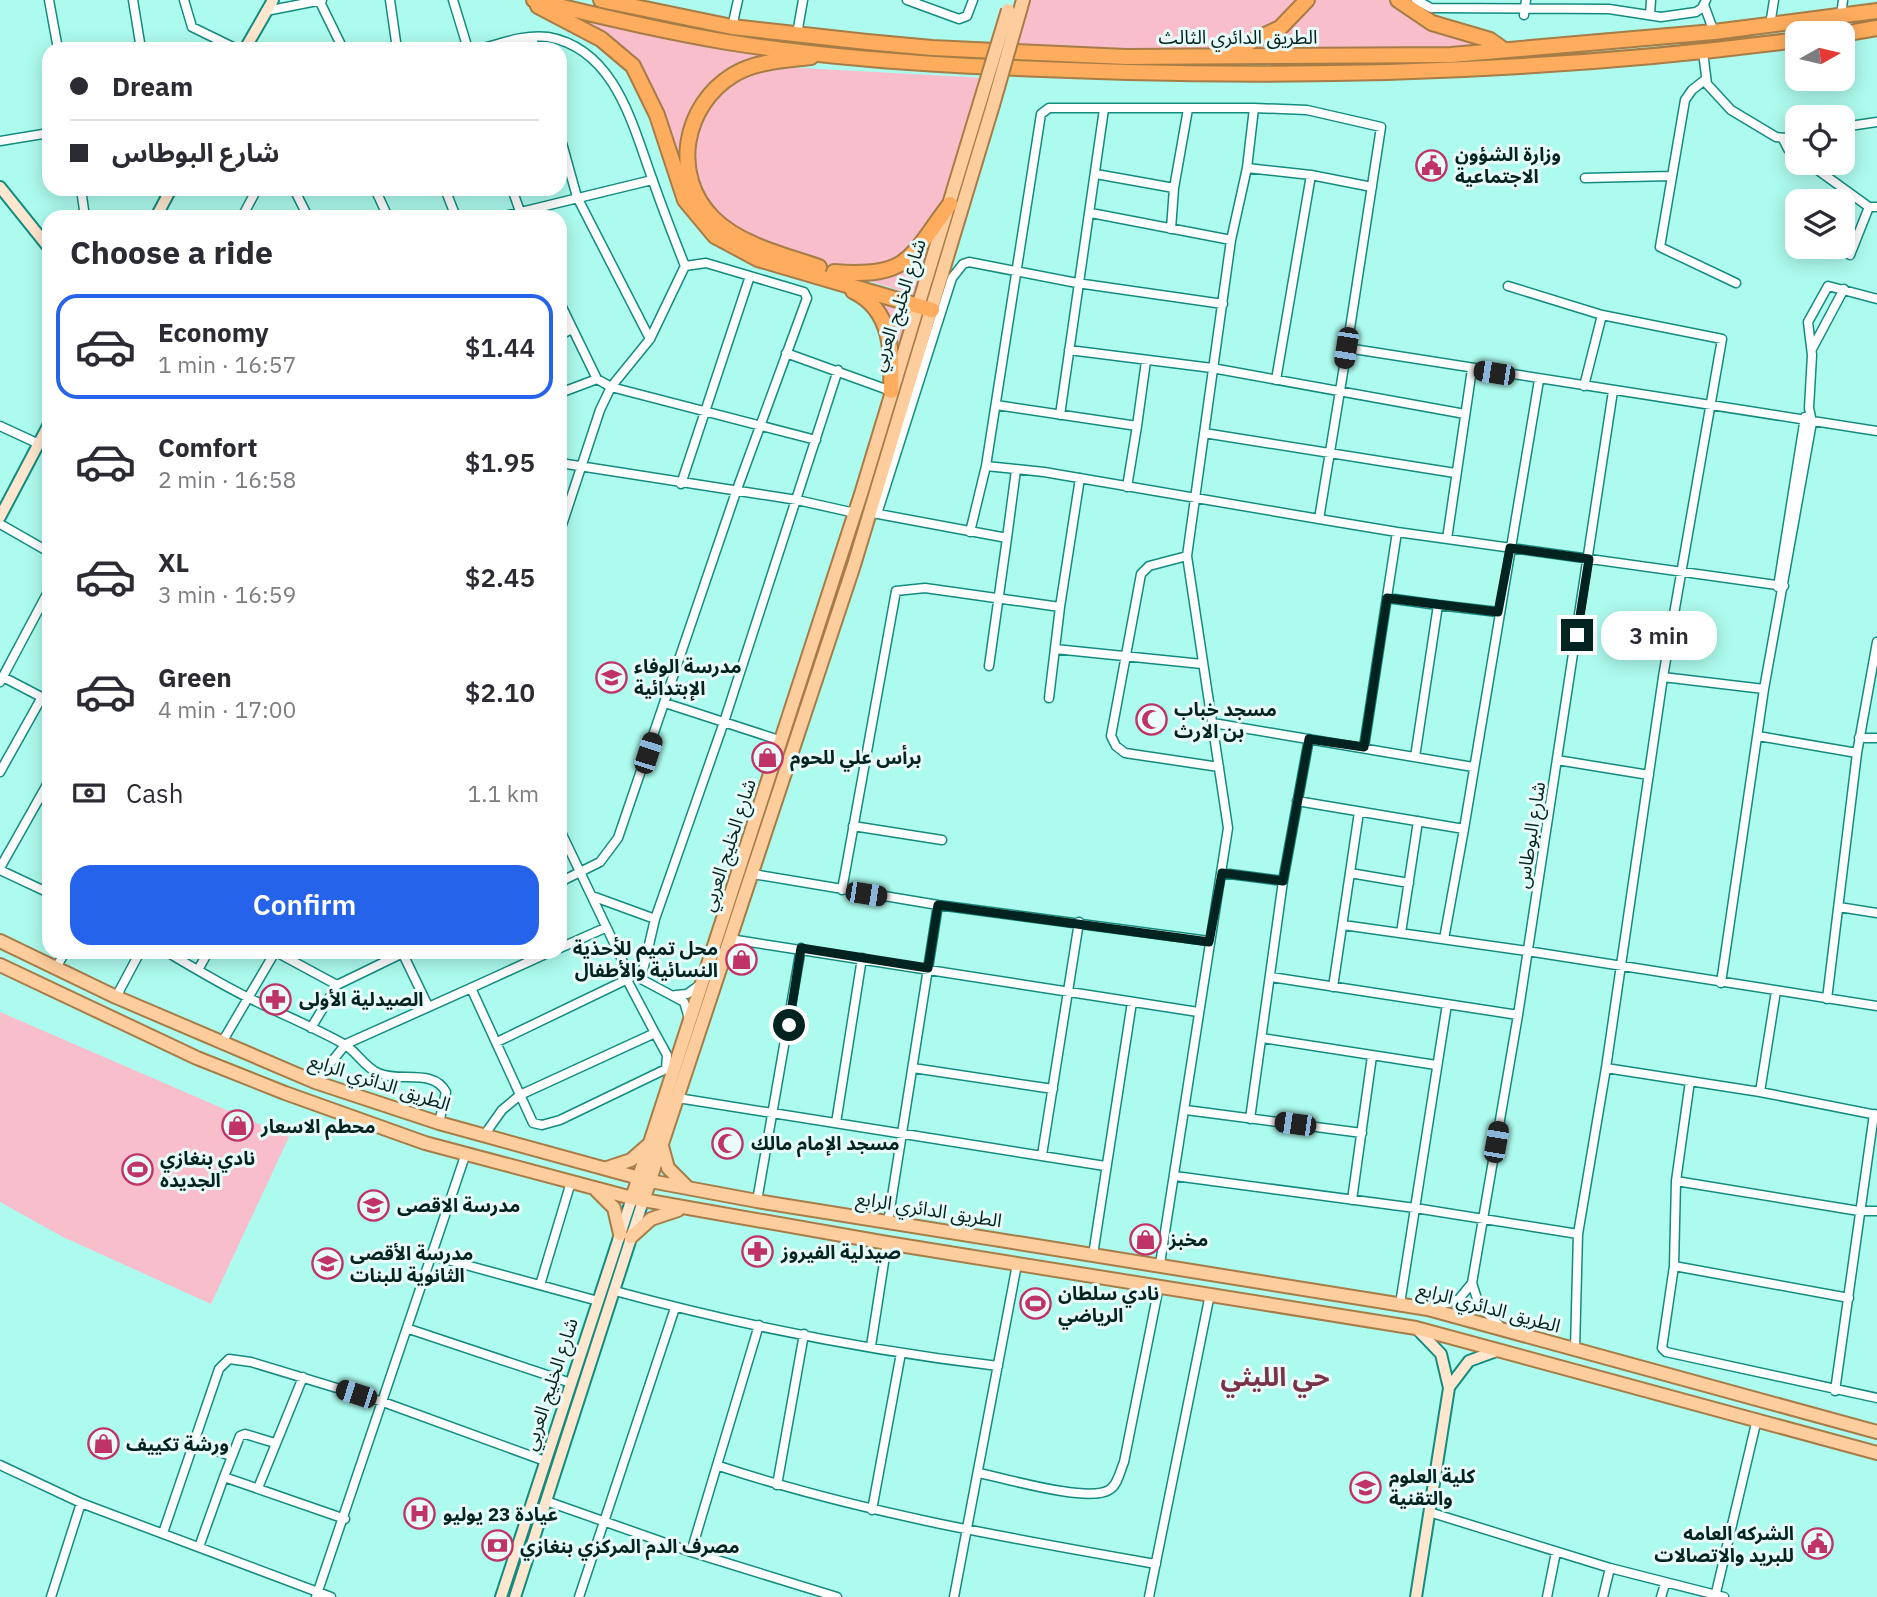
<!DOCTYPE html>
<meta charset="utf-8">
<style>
body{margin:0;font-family:"IBM Plex Sans","Noto Sans Arabic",sans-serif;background:#f7f7f7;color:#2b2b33;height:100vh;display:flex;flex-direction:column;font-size:26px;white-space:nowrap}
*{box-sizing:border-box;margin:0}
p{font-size:23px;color:#7c7c81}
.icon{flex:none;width:38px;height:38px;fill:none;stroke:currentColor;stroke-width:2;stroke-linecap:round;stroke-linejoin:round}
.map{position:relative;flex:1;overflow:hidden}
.side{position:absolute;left:42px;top:210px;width:525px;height:749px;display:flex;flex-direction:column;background:#fff;border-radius:21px;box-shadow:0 4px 18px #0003}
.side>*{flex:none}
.guide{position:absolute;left:42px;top:42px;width:525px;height:154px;border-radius:21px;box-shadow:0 4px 18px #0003;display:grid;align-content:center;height:154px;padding:0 28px;background:#fff}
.needle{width:46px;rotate:82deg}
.fabs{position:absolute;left:1785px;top:21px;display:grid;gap:14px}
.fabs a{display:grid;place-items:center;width:70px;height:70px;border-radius:14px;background:#fff;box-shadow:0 4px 18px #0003;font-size:35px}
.end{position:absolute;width:32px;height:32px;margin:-16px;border:9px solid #02231f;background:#fff;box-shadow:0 0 0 4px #fff}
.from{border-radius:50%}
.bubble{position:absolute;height:49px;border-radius:21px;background:#fff;box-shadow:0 4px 18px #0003;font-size:23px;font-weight:600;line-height:49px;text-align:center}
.car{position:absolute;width:21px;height:42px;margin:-21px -10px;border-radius:9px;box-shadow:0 0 5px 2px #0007;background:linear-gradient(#222 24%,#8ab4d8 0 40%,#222 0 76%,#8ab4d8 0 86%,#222 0)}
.guide b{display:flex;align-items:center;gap:24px;height:66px;font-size:26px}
.guide b+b{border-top:2px solid #e1e1e2}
.guide i{width:18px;height:18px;background:#2b2b33}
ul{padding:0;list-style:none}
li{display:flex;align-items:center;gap:21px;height:105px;margin:0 14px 10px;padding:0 14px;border:4px solid transparent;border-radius:21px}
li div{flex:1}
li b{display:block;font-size:26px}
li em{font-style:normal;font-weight:600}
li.selected{border-color:#2563eb}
li>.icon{width:63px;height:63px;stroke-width:1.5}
h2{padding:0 28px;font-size:32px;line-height:84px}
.pay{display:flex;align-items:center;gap:18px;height:77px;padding:0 28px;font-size:26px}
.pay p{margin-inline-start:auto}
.primary-button{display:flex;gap:14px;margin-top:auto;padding:14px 28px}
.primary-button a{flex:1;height:80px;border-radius:21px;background:#2563eb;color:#fff;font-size:28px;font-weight:600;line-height:80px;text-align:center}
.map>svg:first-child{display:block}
.green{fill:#f9becc}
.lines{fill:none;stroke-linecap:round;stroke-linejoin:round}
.street-casing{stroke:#148b7e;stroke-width:11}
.secondary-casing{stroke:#148b7e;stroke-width:14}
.primary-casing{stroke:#a67c47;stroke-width:16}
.highway-casing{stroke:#a67c47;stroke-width:18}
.street{stroke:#fff;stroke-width:8}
.secondary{stroke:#ffe6ce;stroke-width:10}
.primary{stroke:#fecd9e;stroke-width:12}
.highway{stroke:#feac5d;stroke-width:14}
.primary-bridge-casing{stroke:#a67c47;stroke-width:16;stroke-linecap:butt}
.primary-bridge{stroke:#fecd9e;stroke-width:12}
.route{stroke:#02231f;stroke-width:9}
.labels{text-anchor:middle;stroke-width:6;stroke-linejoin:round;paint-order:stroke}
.street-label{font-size:19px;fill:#02231f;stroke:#e9fbf8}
.poi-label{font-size:19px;font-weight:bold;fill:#02231f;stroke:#e9fbf8;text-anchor:start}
.district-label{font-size:26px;font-weight:bold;fill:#793349;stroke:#e9fbf8}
</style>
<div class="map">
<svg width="1877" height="1597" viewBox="0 0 1877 1597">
<rect width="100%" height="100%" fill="#adfbee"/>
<!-- green -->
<path class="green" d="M1025,0H1304L1283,23L1217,53L1009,51Z
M1310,0H1395L1500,49L1222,56L1275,34Z
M556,14L742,45L763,59C731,75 698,86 685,123C680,136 684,155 678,166L640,71Z
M764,66L986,78L949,203L922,243L888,269L834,270L747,238L712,215L691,175L696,118L736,76Z
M950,204L922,297L839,272L888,271Z
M859,293L918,307L892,386L890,336Z
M0,1012L289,1137L211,1304L63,1237L0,1202Z"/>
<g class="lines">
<defs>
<path id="street" d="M49,0L58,49
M133,0L141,49
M184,0L192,27L237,49
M319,0L343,49
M390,0L397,49
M453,0L468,49
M907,0L959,19L967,16L973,0
M1416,0L1431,8L1609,9L1661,17L1696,12L1702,8L1706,0
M1704,5L1714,32
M266,11L322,0
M1524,15L1526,0
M1650,15L1651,0
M1841,16L1843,0
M1770,25L1774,0
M732,27L738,0
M797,34L803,0
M532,37L535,49
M480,49C502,43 525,34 548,37C616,49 633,127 653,181C663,210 674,238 685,266L650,339L611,387L600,410L560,531
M1703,52L1707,84L1731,110L1776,137L1786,138L1797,134
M1706,79L1692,90L1685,100L1660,247L1736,283
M1254,108L1307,110L1381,127L1347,348
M1843,127L1877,122
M560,136L577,197L650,339
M1783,139L1788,149L1797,155
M0,141L49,133
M1808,163L1869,207H1877
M1247,168L1311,175L1372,187
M1096,174L1174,188L1188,109
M1585,178L1671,176
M81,189L85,217
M294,189L308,217
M375,189L388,217
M445,189L456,217
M512,189L522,217
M1091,213L1231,240
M242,217L257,189
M500,217L652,180
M1171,229L1174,188
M1850,255L1869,207
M1508,286L1602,315
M560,303L597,379L611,387L816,440
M560,335L572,329
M1812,349L1844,289
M1069,350L1212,368L1465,414
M786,353L891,391
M1276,380L1311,175
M560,393L597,379
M996,405L1137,426L1127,487
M1060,415L1104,109
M0,426L39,444
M1137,426L1146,361
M1204,433L1455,473
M560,463L797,500L855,513
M986,466L1044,472L1319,519L1347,348L1877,431
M681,484L750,276L706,263L685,266
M873,513L1007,538L989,666
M877,514L952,278L963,264L969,262L1077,283L1223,304
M1319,519L1397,532L1784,586
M0,524L49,552
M970,532L986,466L1041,114L1049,108H1254L1247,168L1231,240L1187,556L1228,828L1160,1264
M1007,538L1016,470
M1447,539L1472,369
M1187,556L1149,566L1141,574L1111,736L1116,746L1125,753L1219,767
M1778,587L1805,417
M1387,598L1438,605
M1055,649L1202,664
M3,677L49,701
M1663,677L1764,689
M0,682L49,590
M1049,698L1060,607
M665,703L782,741
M1213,723L1473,767
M1758,736L1857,753L1827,999
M1859,738H1877
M1364,747L1397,532
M1857,753L1877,642
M1415,757L1438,605L1498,612
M1557,760L1649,775
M0,772L42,697
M1297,801L1464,829L1539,380
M853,826L942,840
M560,830L624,964L641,979L684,1002L689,1018
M0,868L49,781
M0,870L49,893
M1222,873L1283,881
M1350,873L1409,883
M753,874L938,905L1209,941
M560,882L600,862L618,838L736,492L807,298L804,292L750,276
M842,890L896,591L925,588L1060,607L1080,478
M592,896L655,919
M1839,907L1877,913
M1343,925L1527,951L1877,1006
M1401,933L1418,821
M730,939L1198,1012
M1444,939L1464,829
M560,948L605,928
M167,952C194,968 222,985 251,999C281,1014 313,1027 342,1043C356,1050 363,1066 378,1073C400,1083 433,1068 446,1092L439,1123
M276,952L337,985
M402,952L428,1006
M550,952L471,988L533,1123L542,1125L560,1120L666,1069L667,1055L655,1033
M56,968L65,952
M198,970L208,952
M1271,977L1518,1015
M641,979L655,919L724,722L838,370
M1721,983L1764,689L1812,422L1809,408L1812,355L1808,322L1828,286L1877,299
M1333,987L1359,812
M676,995L687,994L701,984
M116,997L140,952
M311,1028L337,985L405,952
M1262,1038L1436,1065
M497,1042L630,978
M221,1044L275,952
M913,1068L1053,1089
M1606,1068L1760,1092L1877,1115
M1690,1081L1676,1181L1674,1266L1662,1348L1666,1352L1877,1398
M315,1082L346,1044L471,988
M1760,1092L1776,991
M678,1098L1105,1166
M1186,1110L1362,1133
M1250,1119L1283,881L1309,739
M836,1123L862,958
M485,1134L502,1110L520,1095L655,1033L627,980
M1042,1155L1079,922
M1175,1176L1415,1208L1578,1234
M1676,1181L1859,1211H1877
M1352,1200L1372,1056
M757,1201L801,948
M888,1222L938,905
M1093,1255L1132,1002
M433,1256L598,1301
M1674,1266L1849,1298
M540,1285L571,1182
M615,1291C740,1325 870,1351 998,1366
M1400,1304L1447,1004
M1432,1308L1459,1299L1472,1283
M1499,1325L1479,1305L1472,1283L1518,1015L1613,391
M409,1329L571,1383
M871,1346L887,1243
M1575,1349L1578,1234L1606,1068L1663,677L1722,339L1602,315L1584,386
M1835,1391L1874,1114
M194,1443L231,1456
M275,1443L245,1434L240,1436L224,1477L345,1519
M0,1465L81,1503L331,1597
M719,1466C862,1513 1008,1538 1156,1564
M979,1473C1004,1478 1088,1503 1109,1490C1118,1485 1120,1471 1124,1462L1159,1286
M777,1485L804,1334
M258,1488L303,1377
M546,1501L691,1552L837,1597
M872,1510L901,1353
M1429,1512L1610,1568L1724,1597
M163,1533L219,1369L229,1359L251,1362L383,1402L545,1461
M199,1547L224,1477
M691,1552L759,1325
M51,1597L81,1503
M316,1597L466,1153
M579,1597L675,1308
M954,1597L1017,1264
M1149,1597L1210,1294
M1547,1597L1556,1552
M1603,1597L1610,1568
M1661,1597L1665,1584
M1715,1597L1757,1419"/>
<path id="secondary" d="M245,49L273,0
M0,187L49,248
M156,217L171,189
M0,517L49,424
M1450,1386L1469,1361L1499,1350
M501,1597L632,1198
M515,1597L643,1201
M1416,1597L1449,1388L1441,1354L1418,1330"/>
<path id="primary" d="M1019,14L1023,0
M0,941L116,997L315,1082L439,1123L650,1181L757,1201L1428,1309L1877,1432
M0,965L197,1058L285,1093L425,1143L632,1198L887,1243L1416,1328L1877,1453
M662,1146L668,1168L688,1188
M607,1168L631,1160L648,1145
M596,1190L614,1208L620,1234
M632,1198L861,494L980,102
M643,1201L854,565L993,105
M631,1237L651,1219L678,1210"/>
<path id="highway" d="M534,0C598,16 662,31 727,42C859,63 995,68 1128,72C1353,78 1575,69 1797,40
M601,0L732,27L867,42L932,48L1126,57L1451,55L1714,32L1877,11
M1398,0L1432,23L1490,40L1504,50
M538,6L601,39L633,66L657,115L685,200L715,236L758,259L932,310
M1843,34L1877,28
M1225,54L1280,28L1307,0
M811,57C786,60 756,61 733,75C684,105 670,175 713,218C740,245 784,255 819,267
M834,272C910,278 909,258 950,204
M853,291C893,310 892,353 891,391"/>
</defs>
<!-- street casing -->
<use href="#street" class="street-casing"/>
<!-- secondary casing -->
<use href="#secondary" class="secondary-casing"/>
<!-- primary casing -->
<use href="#primary" class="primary-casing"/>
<!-- highway casing -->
<use href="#highway" class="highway-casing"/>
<!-- street -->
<use href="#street" class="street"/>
<!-- secondary -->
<use href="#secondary" class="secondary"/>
<!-- primary -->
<use href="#primary" class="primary"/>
<!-- highway -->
<use href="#highway" class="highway"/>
<defs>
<path id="primary-bridge" d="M980,102L1008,10
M993,105L1019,14"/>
</defs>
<!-- primary-bridge casing -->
<use href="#primary-bridge" class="primary-bridge-casing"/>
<!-- primary-bridge -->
<use href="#primary-bridge" class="primary-bridge"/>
</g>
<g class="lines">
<!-- route -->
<path class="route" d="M789,1025L801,948L928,968L938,905L1209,942L1222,873L1283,881L1309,739L1364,747L1387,598L1498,612L1510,548L1589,559L1577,635"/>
</g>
<!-- icons -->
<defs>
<symbol id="civic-ring" viewBox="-11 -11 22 22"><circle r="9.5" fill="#e9fbf8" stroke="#bf3366" stroke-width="1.5"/><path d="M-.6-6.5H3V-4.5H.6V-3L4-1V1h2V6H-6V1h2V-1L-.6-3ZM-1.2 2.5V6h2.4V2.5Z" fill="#bf3366"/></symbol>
<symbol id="school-ring" viewBox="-11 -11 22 22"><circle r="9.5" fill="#e9fbf8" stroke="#bf3366" stroke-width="1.5"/><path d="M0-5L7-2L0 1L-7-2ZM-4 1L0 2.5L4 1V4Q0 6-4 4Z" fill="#bf3366"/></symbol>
<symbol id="mosque-ring" viewBox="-11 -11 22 22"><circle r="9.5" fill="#e9fbf8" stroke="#bf3366" stroke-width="1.5"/><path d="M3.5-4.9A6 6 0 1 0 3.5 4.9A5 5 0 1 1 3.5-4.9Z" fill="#bf3366"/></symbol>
<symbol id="shop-ring" viewBox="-11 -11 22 22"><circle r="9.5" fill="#e9fbf8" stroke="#bf3366" stroke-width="1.5"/><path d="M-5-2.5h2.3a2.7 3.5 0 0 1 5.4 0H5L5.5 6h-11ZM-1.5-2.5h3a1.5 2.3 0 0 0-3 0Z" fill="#bf3366"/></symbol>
<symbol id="pharmacy-ring" viewBox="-11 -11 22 22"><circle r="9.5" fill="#e9fbf8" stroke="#bf3366" stroke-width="1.5"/><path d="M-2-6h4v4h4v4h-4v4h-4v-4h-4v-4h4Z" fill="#bf3366"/></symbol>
<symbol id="stadium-ring" viewBox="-11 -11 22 22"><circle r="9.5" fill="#e9fbf8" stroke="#bf3366" stroke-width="1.5"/><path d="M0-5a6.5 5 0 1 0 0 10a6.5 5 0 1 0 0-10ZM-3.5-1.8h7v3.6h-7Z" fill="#bf3366"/></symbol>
<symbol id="university-ring" viewBox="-11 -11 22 22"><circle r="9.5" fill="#e9fbf8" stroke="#bf3366" stroke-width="1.5"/><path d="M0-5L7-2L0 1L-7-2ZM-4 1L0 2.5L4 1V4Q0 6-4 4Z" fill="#bf3366"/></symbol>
<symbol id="hospital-ring" viewBox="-11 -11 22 22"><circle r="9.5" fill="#e9fbf8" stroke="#bf3366" stroke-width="1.5"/><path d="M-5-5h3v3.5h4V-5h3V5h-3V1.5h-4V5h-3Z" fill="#bf3366"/></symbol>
<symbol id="bank-ring" viewBox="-11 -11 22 22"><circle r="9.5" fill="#e9fbf8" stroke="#bf3366" stroke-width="1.5"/><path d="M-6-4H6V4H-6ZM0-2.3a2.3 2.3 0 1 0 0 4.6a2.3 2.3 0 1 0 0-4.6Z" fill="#bf3366"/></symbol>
</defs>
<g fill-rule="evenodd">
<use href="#civic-ring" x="1414" y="148" width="35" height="35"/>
<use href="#school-ring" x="594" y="660" width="35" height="35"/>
<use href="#mosque-ring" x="1134" y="702" width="35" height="35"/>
<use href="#shop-ring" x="750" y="740" width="35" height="35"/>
<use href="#shop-ring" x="724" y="942" width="35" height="35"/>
<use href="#pharmacy-ring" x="258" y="982" width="35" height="35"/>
<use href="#shop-ring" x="220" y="1108" width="35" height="35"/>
<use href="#mosque-ring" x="710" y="1126" width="35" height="35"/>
<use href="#stadium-ring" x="120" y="1152" width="35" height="35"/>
<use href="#school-ring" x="356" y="1188" width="35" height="35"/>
<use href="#shop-ring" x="1128" y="1222" width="35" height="35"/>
<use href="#pharmacy-ring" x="740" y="1234" width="35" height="35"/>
<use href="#school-ring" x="310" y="1246" width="35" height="35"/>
<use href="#stadium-ring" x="1018" y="1286" width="35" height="35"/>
<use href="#shop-ring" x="86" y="1426" width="35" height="35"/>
<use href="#university-ring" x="1348" y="1470" width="35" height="35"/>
<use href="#hospital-ring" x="402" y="1496" width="35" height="35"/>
<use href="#civic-ring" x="1800" y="1526" width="35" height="35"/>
<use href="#bank-ring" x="480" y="1528" width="35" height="35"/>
</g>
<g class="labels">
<!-- street labels -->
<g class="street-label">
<text x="1238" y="44">الطريق الدائري الثالث</text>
<text transform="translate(898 305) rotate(-72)" y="7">شارع الخليج العربي</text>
<text transform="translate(1530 835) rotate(-81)" y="7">شارع البوطاس</text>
<text transform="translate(728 845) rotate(-72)" y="7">شارع الخليج العربي</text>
<text transform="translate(380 1082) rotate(18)" y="7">الطريق الدائري الرابع</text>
<text transform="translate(929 1209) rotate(9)" y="7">الطريق الدائري الرابع</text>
<text transform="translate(1489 1307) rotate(15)" y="7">الطريق الدائري الرابع</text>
<text transform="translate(550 1384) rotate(-72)" y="7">شارع الخليج العربي</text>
</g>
<!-- poi labels -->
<g class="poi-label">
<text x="1455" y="161">وزارة الشؤون<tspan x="1455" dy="22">الاجتماعية</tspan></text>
<text x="634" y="673">مدرسة الوفاء<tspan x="634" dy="22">الإبتدائية</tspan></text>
<text x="1174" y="716">مسجد خباب<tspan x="1174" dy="22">بن الارث</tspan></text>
<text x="790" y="764">برأس علي للحوم</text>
<text x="718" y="955" text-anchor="end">محل تميم للأحذية<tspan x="718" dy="22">النسائية والأطفال</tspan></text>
<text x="299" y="1006">الصيدلية الأولى</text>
<text x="261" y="1133">محطم الاسعار</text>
<text x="751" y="1150">مسجد الإمام مالك</text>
<text x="160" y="1165">نادي بنغازي<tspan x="160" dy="22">الجديده</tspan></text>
<text x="397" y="1212">مدرسة الاقصى</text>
<text x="1169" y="1246">مخبز</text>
<text x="781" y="1259">صيدلية الفيروز</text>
<text x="350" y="1260">مدرسة الأقصى<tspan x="350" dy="22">الثانوية للبنات</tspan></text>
<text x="1058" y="1300">نادي سلطان<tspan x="1058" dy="22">الرياضي</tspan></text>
<text x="126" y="1451">ورشة تكييف</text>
<text x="1389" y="1483">كلية العلوم<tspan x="1389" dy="22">والتقنية</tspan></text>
<text x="443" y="1521">عيادة 23 يوليو</text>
<text x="1794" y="1540" text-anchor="end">الشركه العامه<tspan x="1794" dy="22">للبريد والاتصالات</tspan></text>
<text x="520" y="1553">مصرف الدم المركزي بنغازي</text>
</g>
<!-- district labels -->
<g class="district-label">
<text x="1275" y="1386">حي الليثي</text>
</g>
</g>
</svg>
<div class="fabs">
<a><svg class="needle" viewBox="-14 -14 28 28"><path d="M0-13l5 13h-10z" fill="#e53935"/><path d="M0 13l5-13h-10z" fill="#7c7c81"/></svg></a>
<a><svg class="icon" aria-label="locate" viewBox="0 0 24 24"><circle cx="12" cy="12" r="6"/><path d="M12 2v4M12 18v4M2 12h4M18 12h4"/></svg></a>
<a><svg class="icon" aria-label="layers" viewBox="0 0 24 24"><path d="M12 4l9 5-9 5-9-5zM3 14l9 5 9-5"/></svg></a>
</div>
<i class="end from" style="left:789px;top:1025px"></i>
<i class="end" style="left:1577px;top:635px"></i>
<div class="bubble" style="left:1601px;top:611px;width:116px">3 min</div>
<i class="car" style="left:1346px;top:348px;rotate:189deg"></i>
<i class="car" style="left:1494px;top:373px;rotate:279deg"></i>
<i class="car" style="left:648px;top:753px;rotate:18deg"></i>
<i class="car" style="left:866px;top:894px;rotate:99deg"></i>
<i class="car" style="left:1295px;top:1124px;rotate:278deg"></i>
<i class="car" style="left:1496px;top:1142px;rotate:10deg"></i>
<i class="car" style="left:356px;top:1394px;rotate:288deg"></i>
<div class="guide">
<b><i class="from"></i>Dream</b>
<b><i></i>شارع البوطاس</b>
</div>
<section class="side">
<h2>Choose a ride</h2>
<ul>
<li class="selected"><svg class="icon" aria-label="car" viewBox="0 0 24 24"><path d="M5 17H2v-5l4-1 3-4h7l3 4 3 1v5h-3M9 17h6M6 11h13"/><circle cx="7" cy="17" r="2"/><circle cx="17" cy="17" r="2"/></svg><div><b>Economy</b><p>1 min · 16:57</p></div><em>$1.44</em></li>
<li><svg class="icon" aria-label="car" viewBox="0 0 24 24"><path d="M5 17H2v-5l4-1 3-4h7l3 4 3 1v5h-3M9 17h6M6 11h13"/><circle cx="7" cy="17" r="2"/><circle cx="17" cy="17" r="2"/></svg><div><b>Comfort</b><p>2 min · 16:58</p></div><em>$1.95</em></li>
<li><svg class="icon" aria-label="car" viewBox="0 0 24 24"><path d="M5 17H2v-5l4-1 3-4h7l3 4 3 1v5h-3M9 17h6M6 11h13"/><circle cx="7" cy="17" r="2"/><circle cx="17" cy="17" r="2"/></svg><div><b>XL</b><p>3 min · 16:59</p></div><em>$2.45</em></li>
<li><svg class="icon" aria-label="car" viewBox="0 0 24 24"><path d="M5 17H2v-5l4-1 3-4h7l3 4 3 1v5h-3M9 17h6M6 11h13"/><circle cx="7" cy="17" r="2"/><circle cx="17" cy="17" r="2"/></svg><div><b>Green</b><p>4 min · 17:00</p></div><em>$2.10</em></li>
</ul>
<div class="pay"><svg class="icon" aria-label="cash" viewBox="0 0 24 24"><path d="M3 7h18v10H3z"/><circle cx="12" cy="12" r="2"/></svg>Cash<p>1.1 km</p></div>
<div class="primary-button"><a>Confirm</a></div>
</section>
</div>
